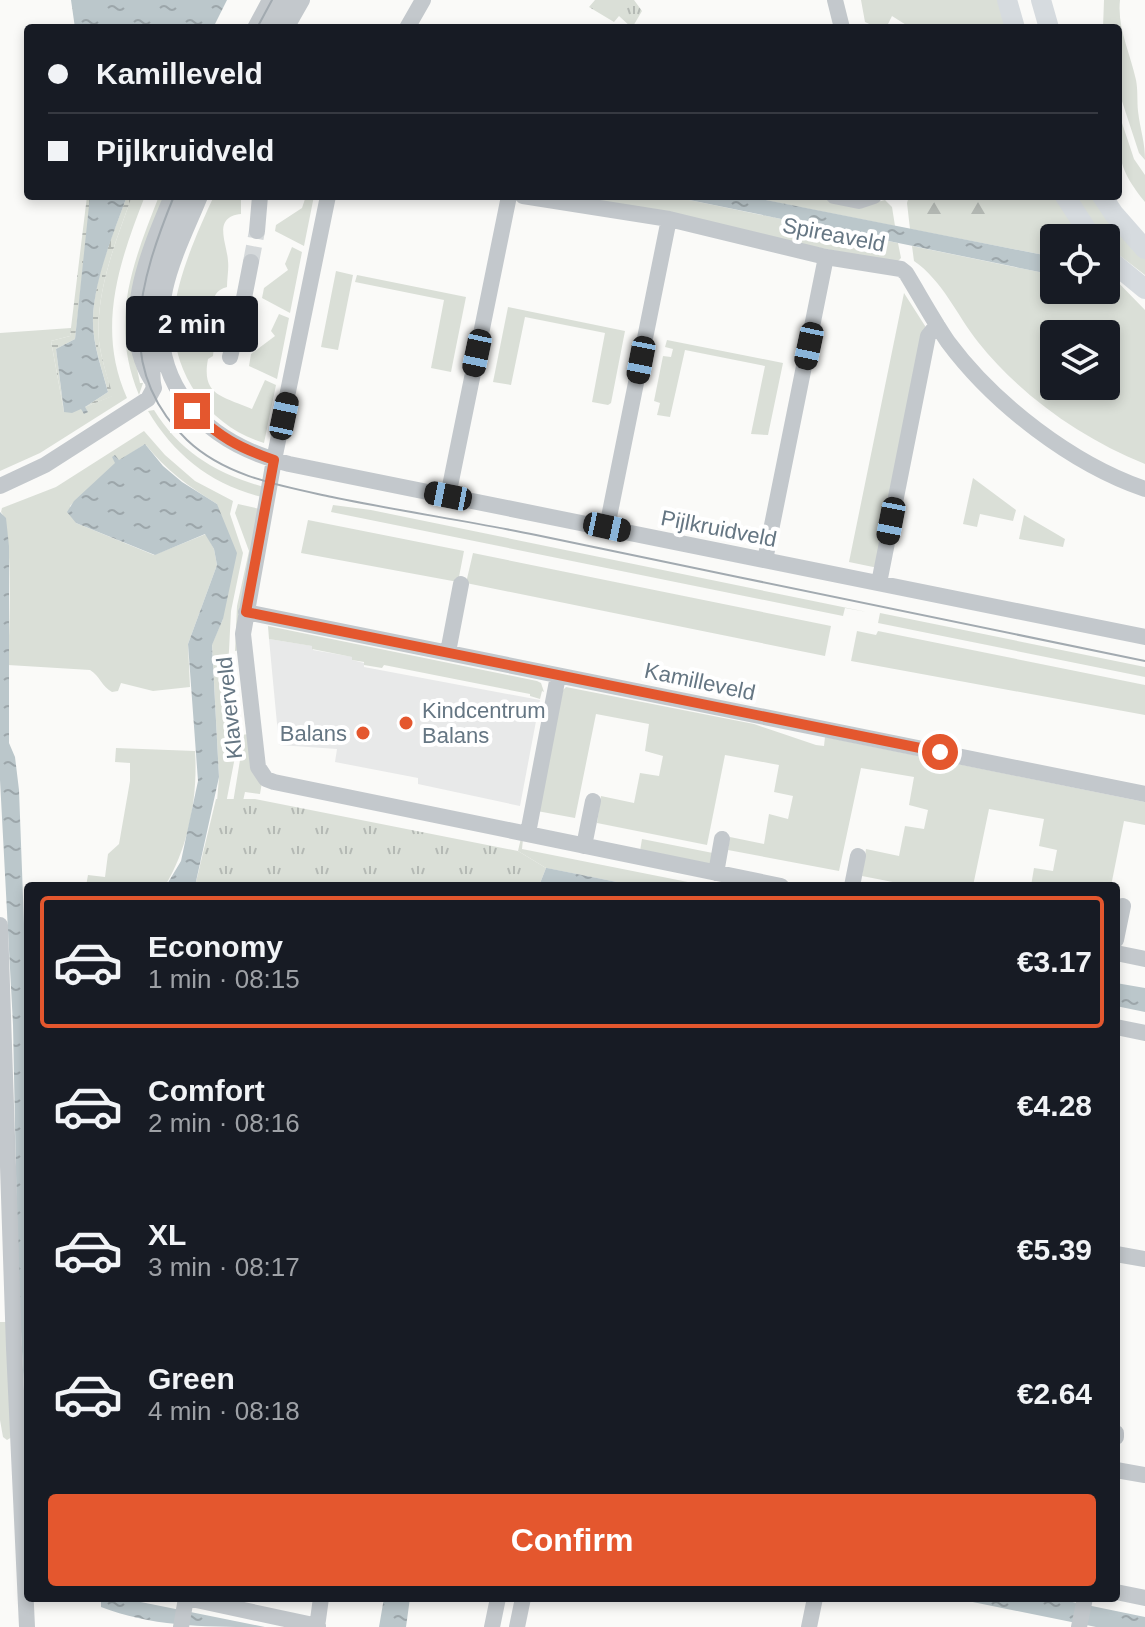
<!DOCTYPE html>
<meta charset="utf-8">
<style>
body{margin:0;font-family:Helvetica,sans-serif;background:#242831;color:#f1f3f6;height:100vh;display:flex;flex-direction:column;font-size:30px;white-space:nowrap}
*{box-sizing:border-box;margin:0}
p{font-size:26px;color:#9ea1a6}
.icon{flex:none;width:44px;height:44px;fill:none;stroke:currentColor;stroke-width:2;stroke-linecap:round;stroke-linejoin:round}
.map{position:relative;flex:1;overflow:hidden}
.details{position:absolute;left:24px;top:882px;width:1096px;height:720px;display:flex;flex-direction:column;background:#171b24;border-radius:8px;box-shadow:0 4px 12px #0003}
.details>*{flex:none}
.banner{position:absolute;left:24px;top:24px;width:1098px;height:176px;border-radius:8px;box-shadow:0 4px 12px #0003;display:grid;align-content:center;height:176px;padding:0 24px;background:#171b24}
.tools{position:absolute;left:1040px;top:224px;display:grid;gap:16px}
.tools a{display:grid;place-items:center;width:80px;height:80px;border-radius:8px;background:#171b24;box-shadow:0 4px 12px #0003;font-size:40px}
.end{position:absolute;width:36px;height:36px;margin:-18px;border:10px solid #e4572e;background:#fff;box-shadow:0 0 0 4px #fff}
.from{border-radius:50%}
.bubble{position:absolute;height:56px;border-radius:8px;background:#171b24;box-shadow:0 4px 12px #0003;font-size:26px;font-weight:700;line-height:56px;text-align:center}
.car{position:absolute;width:24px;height:48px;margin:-24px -12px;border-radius:10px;box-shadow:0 0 6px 2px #0007;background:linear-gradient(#222 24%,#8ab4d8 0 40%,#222 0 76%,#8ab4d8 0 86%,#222 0)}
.banner b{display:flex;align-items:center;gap:28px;height:76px;font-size:30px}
.banner b+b{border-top:2px solid #363941}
.banner i{width:20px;height:20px;background:#f1f3f6}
ul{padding:14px 0 0;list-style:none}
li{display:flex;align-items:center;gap:24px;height:132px;margin:0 16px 12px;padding:0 8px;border:4px solid transparent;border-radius:8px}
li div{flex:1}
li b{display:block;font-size:30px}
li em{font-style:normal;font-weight:700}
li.on{border-color:#e4572e}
li>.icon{width:72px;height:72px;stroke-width:1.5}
.action{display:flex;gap:16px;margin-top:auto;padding:16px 24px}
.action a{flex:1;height:92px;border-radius:8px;background:#e4572e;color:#fff;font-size:32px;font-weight:700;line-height:92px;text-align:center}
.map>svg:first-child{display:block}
.built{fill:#e8e9e9}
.grass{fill:#dadfd7;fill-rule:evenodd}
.forest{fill:url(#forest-firs)}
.wetland{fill:url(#wetland-marsh)}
.park{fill:url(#park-tufts)}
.water{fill:url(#water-ripples)}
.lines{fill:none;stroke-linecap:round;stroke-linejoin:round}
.minor-tunnel{stroke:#d5d9db;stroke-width:16;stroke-dasharray:16 8;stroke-linecap:butt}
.minor{stroke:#c3c8cc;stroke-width:16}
.major{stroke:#d6dbdf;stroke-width:20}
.tram{stroke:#a2aab0;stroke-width:2}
.route{stroke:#e4572e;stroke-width:10}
.poi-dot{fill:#e4572e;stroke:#fff;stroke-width:3}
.labels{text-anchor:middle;stroke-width:8;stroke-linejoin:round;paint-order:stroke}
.street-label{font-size:22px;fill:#657683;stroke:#fff}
.poi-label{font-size:22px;fill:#657683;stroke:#fff;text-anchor:start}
</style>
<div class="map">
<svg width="1145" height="1627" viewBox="0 0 1145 1627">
<defs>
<pattern id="forest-firs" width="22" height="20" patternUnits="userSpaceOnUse" patternTransform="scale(2)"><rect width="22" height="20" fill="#dadfd7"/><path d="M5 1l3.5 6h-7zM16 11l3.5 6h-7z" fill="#b4b9b4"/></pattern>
<pattern id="wetland-marsh" width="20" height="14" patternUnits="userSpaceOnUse" patternTransform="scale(2)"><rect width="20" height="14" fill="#dadfd7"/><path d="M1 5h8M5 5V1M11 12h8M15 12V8" fill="none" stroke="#b4b9b4"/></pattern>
<pattern id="park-tufts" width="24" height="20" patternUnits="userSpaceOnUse" patternTransform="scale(2)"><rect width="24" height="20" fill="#dadfd7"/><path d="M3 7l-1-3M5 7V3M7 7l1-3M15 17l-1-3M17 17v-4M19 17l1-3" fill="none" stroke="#b4b9b4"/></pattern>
<pattern id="water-ripples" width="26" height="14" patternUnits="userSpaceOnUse" patternTransform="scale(2)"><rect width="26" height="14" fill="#bbc7cb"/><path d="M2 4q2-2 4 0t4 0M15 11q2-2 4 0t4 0" fill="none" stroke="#9ca6aa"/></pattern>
</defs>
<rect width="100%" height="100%" fill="#fafaf8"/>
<!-- built -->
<path class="built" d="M269,639L313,646V650L353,657L352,660L364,663V667L540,700L520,806L418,784V778L335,762L337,749L279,745Z"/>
<!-- grass -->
<path class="grass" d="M861,0H999L1007,28H911L892,16L886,28H878L865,22Z
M1104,0H1120C1117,28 1130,52 1136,80C1138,90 1137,101 1138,111C1140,129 1145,142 1145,160L1139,153L1118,89V28H1103Z
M1118,111L1134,159L1145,175V202C1117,168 1118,153 1118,111Z
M132,196H145C119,262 96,329 127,398L40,453L0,471V333L71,328L70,336L51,341L64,412L85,407L112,396C108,378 101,359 99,341C95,292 116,241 132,196Z
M159,196H166L130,334L140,383H143L139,395C109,322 132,265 159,196Z
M214,196H241V214C212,217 227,243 228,261C229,269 227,278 227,287C209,291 212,310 215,324C217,333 214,347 213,356L208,359C201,396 223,396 252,409L265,380L276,385L264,443C206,426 166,366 175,306C180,271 199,228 214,196Z
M306,196H314L304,246L275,231L276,225L302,208Z
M561,196H670L898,243L901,258L896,263Z
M745,196H813L861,206L885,200L892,207L895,226Z
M909,196H1056L1081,238H1054V257L910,229L907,203Z
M1074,196H1094L1145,258V275L1110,248L1106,243V238H1101Z
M912,246L1054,275V290H1106V270L1145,310V464C1081,438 1021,396 978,342C957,315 942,280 914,261ZM1054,334H1106V386H1054Z
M292,247L302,252L290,313L262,298L264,288L288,270L285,264Z
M336,271L353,275L338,350L321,347Z
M357,275L466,297L451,372L431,368L444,300L355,282Z
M904,293L927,329L878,568L849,562Z
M508,307L625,331L611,403L608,405L592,402L605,333L525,317L511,385L493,382Z
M279,314L289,318L277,379L249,366L251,354L275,336L271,331Z
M667,340L783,363L768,435L751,434L765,366L685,350L670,417L657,415L660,403L654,401L663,356L671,357L673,349L665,347Z
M154,410C180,452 217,474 264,487L262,497C212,485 174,455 148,411Z
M144,431L165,455L195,481L233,501L230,514L243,553L231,611L228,670L235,757L210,886L219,777L212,644L223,619L217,504C189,487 166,470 145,444L119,461L112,457L116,463L70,506L76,523L154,555L206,534L214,549L217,565L188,644L190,687L153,691L121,683L118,691L112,692C102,687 100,676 90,670L8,665C9,640 14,526 1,512L2,508L56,487Z
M973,478L1016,510L1013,521L980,514L977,527L963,524Z
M238,504L260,509L241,650L235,651L237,606L249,551L235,513Z
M333,505L371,510L867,612L845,608L843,616L331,512Z
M1024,515L1065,539L1063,547L1019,539Z
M308,520L464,551L458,582L301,553Z
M473,553L831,626L825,656L466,583Z
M880,613L1145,667V677L878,623Z
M268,626L537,681L541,683L544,692L542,691L540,699L530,696V694L384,665L382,668L364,665V662L352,660V657L312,649V646L269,639Z
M857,631L876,635L878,631L1145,685V715L851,661Z
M566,687L754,724L816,745L824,746L825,737L1145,802V825L1124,821L1111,886H1031L1034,868L1053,871L1057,850L1039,846L1044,819L989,809L973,886H913L862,876L866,849L899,856L905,826L924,829L928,810L909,805L914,777L861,768L839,871L728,850L730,837L764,844L769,814L788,819L793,796L774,792L779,765L725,755L707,845L597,823L601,796L634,803L640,773L659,776L663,756L645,751L649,724L596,714L575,818L537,811L563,690Z
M250,734L262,782L260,794L245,792L243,801L232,809L240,760V735Z
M116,748L195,751C198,796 189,847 165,886H86L88,875L105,877L108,854L119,844L130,781V763L115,762Z
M521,838L523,839L522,849L708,886H637L546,868L518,851Z
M642,839L718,854L712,865L640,851Z
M0,1322H9L12,1437L7,1440L3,1437L0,1420Z"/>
<!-- forest -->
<path class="forest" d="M939,196H1001L998,213L977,221L924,215Z"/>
<!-- wetland -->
<path class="wetland" d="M87,196H90V209L75,339L56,349L64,412L51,341L70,336Z
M127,196H132C116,241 95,292 99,341C101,359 108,378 113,396L85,407L108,392C102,368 92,343 93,318C94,277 113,234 127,196Z"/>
<!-- park -->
<path class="park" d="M595,0H634L642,11L632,28L619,16L614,22L589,7Z
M216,799H255L518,851L546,868L539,886H195Z"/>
<!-- water -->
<path class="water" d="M71,0H227L213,28H75Z
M90,196H127C114,232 94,280 93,318C92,343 102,369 108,392L85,407L88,412L84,414L81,409L72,413L64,412L56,349L75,339Z
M670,196H745L1054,257V275Z
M145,444L163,466L182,482L217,504L237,553L223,619L212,645L219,777L195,886H166L181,861L198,781L188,644L217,565L214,549L205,534L155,555L76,523L67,512L74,501L115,463L112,457L115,455L119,460Z
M0,512L6,518L9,546V743L15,757L19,790L28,1031V1467L18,1274L13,1025L0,780Z
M546,868H547L637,886H539Z
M1116,983L1145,988V1012L1116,1006Z
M101,1598H121L265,1627C209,1627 152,1627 101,1607Z
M384,1598H410L406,1627H379Z
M953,1598H1053L1145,1617V1627H1096Z"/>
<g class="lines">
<!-- minor-tunnel -->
<path class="minor-tunnel" d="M251,262L257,231
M237,328L244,298"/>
<!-- minor -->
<path class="minor" d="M835,0L842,28
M255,28L270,0
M270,28L285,0
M286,28L302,0
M407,28L423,0
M200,196C188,226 172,257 165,289C145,382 202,442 289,464L1145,637
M328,196L274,460L243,634L258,767L266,779L274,782L781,886
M523,196L669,219L826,257L901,269L906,273C920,296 933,320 948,342C994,404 1072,464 1145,489
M834,196L859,201L874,196
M257,231L260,196
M244,298L251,262
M230,357L237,328
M151,379C117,323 149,251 172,196
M0,486L45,465L148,399L154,388C151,377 153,368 153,357C151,339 148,320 151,302C157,266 173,229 187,196
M448,496L509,196
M607,527L669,219
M765,560L826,257
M879,583L928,336L937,325
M246,612L1145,794
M448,652L461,584
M528,833L558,676
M584,846L593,801
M716,873L722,839
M852,886L858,856
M0,925L14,1348L27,1627
M1116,940L1123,906
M1116,953L1145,959
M1116,1027L1145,1033
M1116,1254L1145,1259
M1116,1433V1437
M1116,1470L1145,1475
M1116,1592L1145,1598
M187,1598L318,1626
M181,1627L186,1598
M317,1627L321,1598
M492,1627L498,1598
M517,1627L523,1598
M809,1627L815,1598
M1079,1627L1085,1598"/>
<!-- major -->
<path class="major" d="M1007,0L1015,28
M1041,0L1049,28
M1065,196L1092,238
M1102,196L1114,214L1145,249
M1106,257L1145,289"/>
<!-- tram -->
<path class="tram" d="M257,28L272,0
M174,196C140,280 112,368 187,440C226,477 282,486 332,497C399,511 468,521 536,535C739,577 942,620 1145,661"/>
</g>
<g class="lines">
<!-- route -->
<path class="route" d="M192,411C220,437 237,447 274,460L246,612L940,752"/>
</g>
<!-- markers -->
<g class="poi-dot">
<circle cx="406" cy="723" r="8"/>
<circle cx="363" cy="733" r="8"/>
</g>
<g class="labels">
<!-- street labels -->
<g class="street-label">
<text transform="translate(834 234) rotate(11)" y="8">Spireaveld</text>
<text transform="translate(719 528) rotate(11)" y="8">Pijlkruidveld</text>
<text transform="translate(700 681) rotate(12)" y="8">Kamilleveld</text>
<text transform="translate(229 708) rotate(-96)" y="8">Klaverveld</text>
</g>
<!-- poi labels -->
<g class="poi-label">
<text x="422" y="718">Kindcentrum<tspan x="422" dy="25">Balans</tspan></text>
<text x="347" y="741" text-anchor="end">Balans</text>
</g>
</g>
</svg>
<div class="tools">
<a><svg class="icon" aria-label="locate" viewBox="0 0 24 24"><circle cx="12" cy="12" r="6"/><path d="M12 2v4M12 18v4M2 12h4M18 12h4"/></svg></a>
<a><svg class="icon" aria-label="layers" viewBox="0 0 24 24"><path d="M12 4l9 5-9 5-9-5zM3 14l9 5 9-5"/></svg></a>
</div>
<i class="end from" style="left:940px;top:752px"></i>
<i class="end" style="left:192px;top:411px"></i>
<div class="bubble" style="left:126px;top:296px;width:132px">2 min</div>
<i class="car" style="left:809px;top:346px;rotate:192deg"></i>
<i class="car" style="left:477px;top:353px;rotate:192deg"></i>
<i class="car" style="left:641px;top:360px;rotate:191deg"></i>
<i class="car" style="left:284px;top:416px;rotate:12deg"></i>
<i class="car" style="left:448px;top:496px;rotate:281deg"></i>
<i class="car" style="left:891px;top:521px;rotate:191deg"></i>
<i class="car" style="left:607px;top:527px;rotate:102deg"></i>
<div class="banner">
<b><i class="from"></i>Kamilleveld</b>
<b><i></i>Pijlkruidveld</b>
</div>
<section class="details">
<ul>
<li class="on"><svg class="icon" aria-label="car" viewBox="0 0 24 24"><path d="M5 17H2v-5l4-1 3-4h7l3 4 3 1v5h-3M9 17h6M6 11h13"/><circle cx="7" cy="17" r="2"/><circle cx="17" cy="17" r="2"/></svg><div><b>Economy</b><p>1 min · 08:15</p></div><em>€3.17</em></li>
<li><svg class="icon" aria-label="car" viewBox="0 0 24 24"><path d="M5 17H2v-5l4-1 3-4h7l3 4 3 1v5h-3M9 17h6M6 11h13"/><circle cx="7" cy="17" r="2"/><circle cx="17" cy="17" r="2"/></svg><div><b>Comfort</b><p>2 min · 08:16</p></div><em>€4.28</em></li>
<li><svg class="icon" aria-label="car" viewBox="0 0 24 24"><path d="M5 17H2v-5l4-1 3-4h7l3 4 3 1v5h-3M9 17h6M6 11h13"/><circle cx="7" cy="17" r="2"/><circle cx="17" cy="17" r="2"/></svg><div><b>XL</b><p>3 min · 08:17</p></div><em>€5.39</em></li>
<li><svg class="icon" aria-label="car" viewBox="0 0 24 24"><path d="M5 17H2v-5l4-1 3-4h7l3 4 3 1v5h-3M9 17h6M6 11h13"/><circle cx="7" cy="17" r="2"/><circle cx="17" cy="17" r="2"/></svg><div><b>Green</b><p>4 min · 08:18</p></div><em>€2.64</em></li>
</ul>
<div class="action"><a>Confirm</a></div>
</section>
</div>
